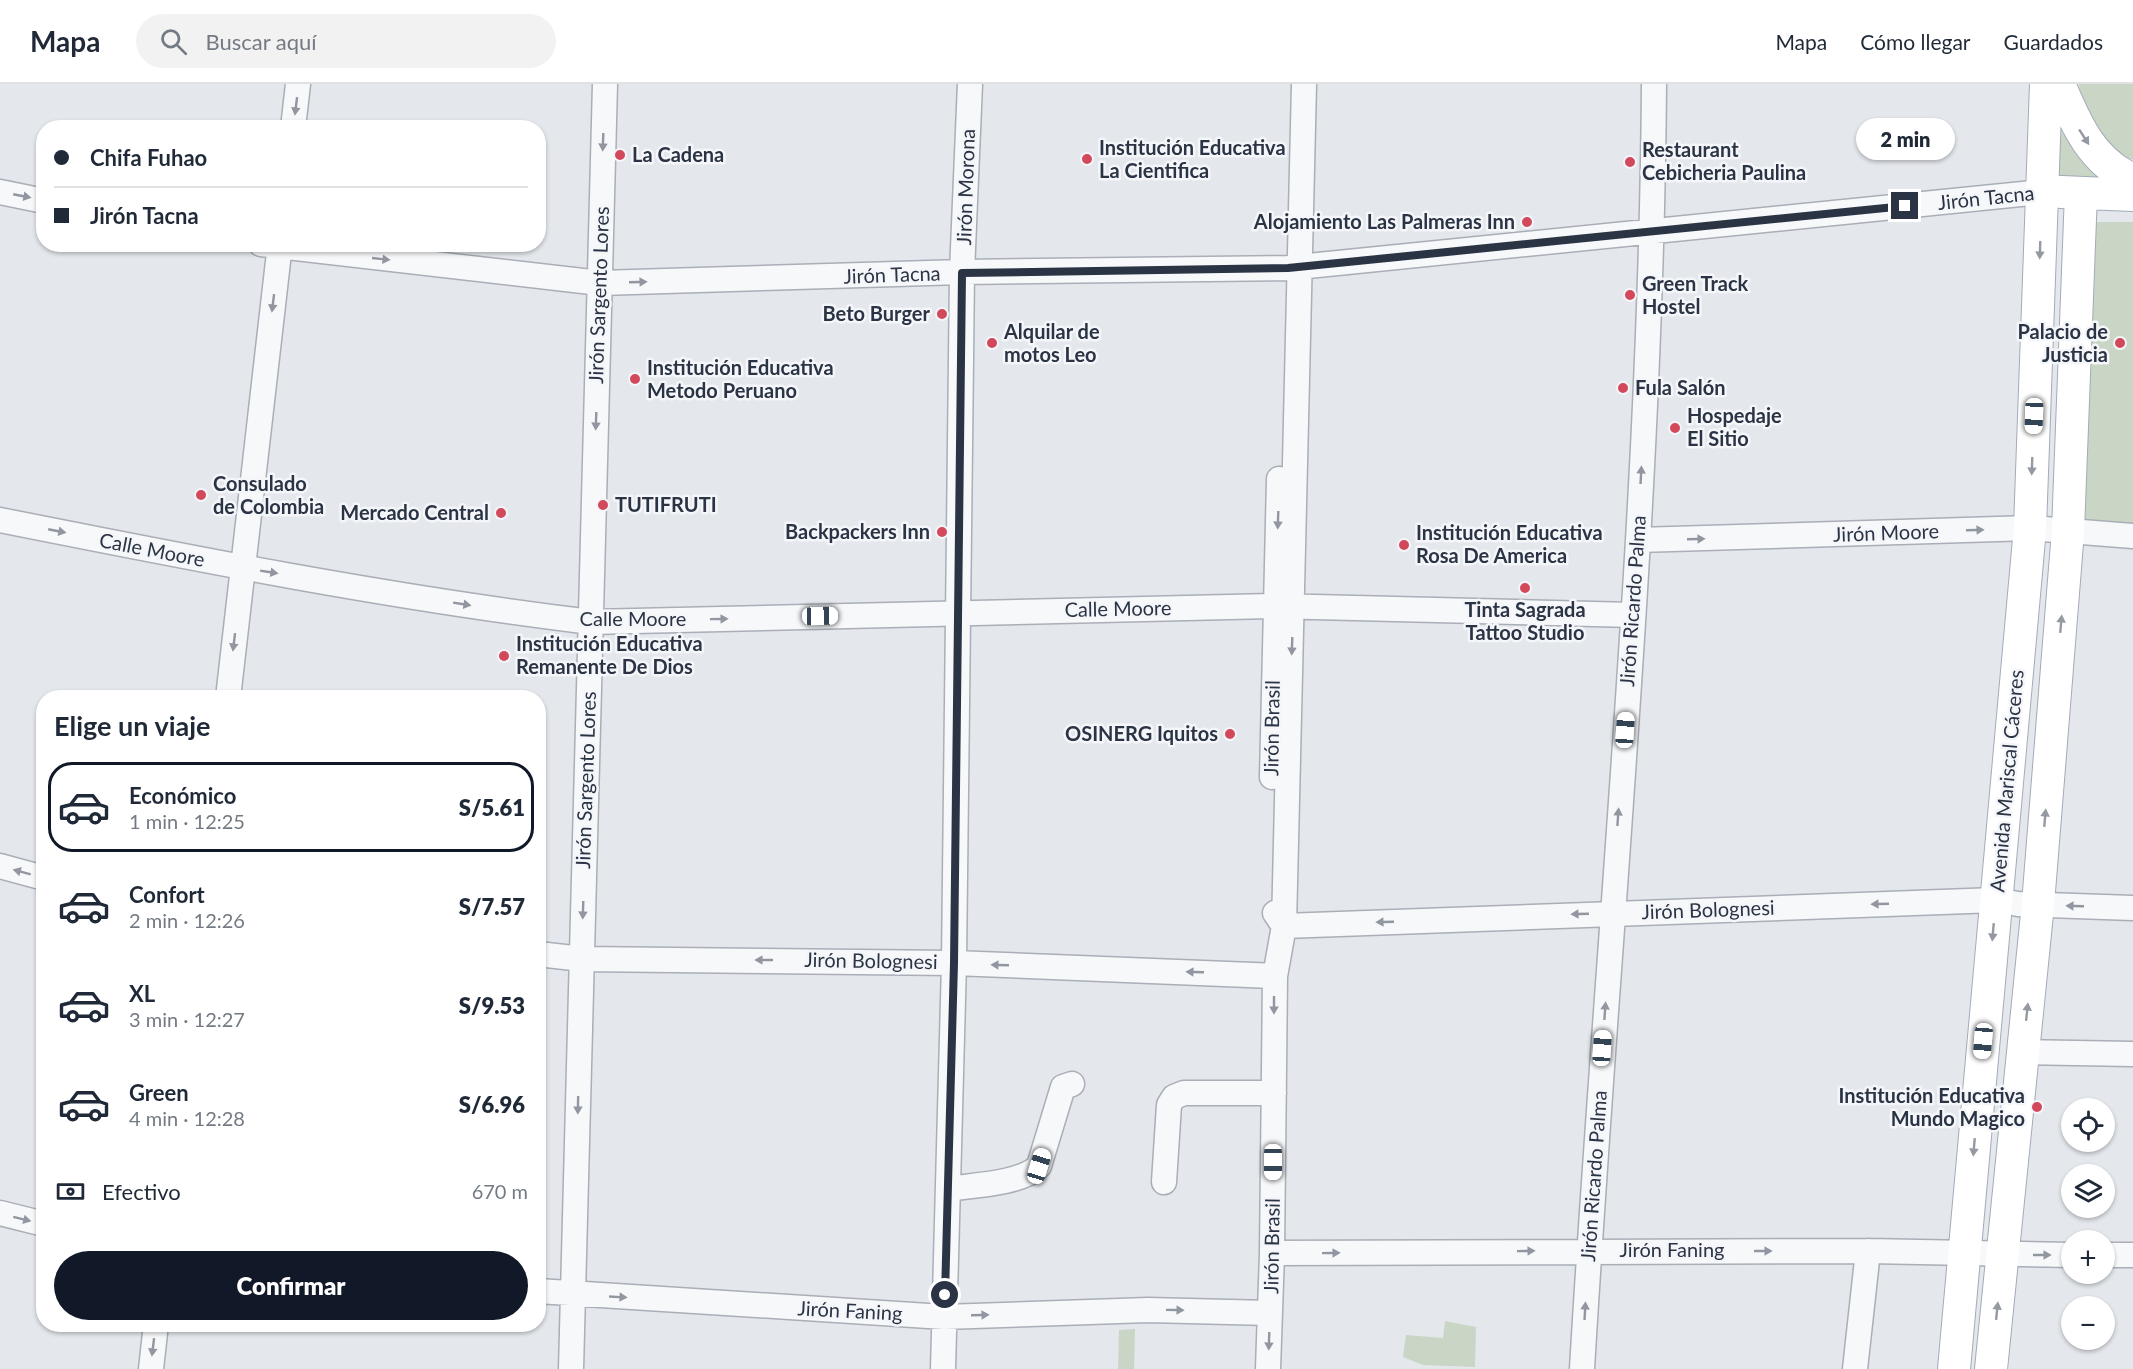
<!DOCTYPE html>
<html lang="es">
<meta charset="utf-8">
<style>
body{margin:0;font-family:Lato,sans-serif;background:#f2f2f3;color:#1f2937;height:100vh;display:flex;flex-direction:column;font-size:22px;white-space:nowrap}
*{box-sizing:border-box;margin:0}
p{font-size:20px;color:#747a83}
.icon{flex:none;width:33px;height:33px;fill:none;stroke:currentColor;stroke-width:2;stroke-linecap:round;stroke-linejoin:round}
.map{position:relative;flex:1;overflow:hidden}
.details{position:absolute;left:36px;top:606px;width:510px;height:642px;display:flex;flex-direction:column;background:#fff;border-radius:24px;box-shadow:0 2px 4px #0004}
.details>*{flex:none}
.top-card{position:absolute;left:36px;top:36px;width:510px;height:132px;border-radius:24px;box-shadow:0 2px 4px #0004;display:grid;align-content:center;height:132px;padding:0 18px;background:#fff}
.controls{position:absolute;left:2061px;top:1014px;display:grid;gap:12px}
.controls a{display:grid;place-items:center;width:54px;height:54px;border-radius:50%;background:#fff;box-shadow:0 2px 4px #0004;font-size:30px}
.end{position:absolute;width:27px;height:27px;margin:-14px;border:8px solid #2b3445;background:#fff;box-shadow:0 0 0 3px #fff}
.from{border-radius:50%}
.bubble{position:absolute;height:42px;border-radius:21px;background:#fff;box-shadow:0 2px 4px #0004;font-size:20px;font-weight:800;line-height:42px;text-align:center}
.car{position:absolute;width:18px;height:36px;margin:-18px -9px;border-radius:8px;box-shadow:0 0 4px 2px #0007;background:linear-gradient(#fff 24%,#345 0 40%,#fff 0 76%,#345 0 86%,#fff 0)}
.top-card b{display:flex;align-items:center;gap:21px;height:57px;font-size:22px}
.top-card b+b{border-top:2px solid #e0e1e3}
.top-card i{width:15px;height:15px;background:#1f2937}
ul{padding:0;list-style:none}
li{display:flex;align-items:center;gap:18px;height:90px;margin:0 12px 9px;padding:0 6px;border:3px solid transparent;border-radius:24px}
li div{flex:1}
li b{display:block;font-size:22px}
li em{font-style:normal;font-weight:800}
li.on{border-color:#111827}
li>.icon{width:54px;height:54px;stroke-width:1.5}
h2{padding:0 18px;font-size:27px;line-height:72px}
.pay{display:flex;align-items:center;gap:15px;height:66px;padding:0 18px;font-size:22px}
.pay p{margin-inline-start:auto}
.button{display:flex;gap:12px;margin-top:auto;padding:12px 18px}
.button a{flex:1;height:69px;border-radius:36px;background:#111827;color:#fff;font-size:24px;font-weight:800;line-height:69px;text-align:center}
header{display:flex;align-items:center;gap:36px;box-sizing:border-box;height:84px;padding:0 30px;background:#fff;border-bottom:2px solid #e0e1e3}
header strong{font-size:28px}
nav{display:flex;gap:33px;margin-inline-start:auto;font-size:21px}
.search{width:420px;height:54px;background:#f2f2f3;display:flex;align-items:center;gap:15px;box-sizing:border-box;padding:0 21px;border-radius:33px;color:#747a83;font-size:22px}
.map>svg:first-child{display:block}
.green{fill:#c9d6c5}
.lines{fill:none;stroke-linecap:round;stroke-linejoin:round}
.minor-casing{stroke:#a9aeb7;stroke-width:27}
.major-casing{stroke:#a3abb8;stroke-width:34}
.minor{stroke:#f7f8fa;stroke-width:24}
.major{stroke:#fff;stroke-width:32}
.oneway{fill:#9196a0}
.oneway2{fill:#959aa2}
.route{stroke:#2b3445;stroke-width:8}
.poi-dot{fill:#d1495b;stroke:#f4f6f9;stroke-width:2}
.labels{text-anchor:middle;stroke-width:5;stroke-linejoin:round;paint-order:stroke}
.poi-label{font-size:20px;font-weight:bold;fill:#2b3445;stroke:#f4f6f9;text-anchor:start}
.street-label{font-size:20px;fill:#2b3445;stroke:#f4f6f9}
</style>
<header>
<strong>Mapa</strong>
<div class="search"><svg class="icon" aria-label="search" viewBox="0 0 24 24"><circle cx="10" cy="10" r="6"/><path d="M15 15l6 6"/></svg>Buscar aquí</div>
<nav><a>Mapa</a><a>Cómo llegar</a><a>Guardados</a></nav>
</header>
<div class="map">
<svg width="2133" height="1285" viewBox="0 0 2133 1285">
<rect width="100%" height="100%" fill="#e4e7ec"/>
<!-- green -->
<path class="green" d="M2079,0H2133V76C2103,62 2081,33 2079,0Z
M2059,44L2078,72L2101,95H2059Z
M2091,138H2133V440L2078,437Z
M1445,1237L1476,1243L1475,1283L1423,1281L1403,1273L1406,1251L1443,1254Z
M1135,1245L1134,1285H1118L1119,1246Z"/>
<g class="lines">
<defs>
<path id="minor" d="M1304,0L1284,842L1996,816L2018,820L2133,824
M293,44L298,0
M0,108L44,117
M261,160L600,199L962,188L1288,184L2042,108
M0,436C196,475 392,514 591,538L1274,522L1633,531
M1638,456L2030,444L2133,452
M228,614L280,160
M1272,693L1279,395
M0,782L44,794
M538,870L582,875L954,879L1275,892
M2023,968L2133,970
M1164,1098L1169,1021L1174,1013L1184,1009H1274
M948,1105C973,1101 1021,1100 1039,1082L1063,1003L1072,1000
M0,1129L44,1140
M1272,1169L1868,1167L2072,1171
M2104,1171H2133
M538,1207L944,1233L1148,1226L1270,1229
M151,1285L156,1240
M571,1285L605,0
M943,1285L954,879L962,188L970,0
M1268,1285L1272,1169L1275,892L1284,842L1275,829
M1582,1285C1607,857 1651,429 1654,0
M1855,1285L1868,1167"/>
<path id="major" d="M2059,0C2076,40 2091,77 2133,96
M2061,108L2133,111
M1954,1285L2030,444L2046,0
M1991,1285L2038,820L2068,447L2081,109"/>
</defs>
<!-- minor casing -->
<use href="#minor" class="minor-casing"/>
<!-- major casing -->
<use href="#major" class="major-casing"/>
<!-- minor -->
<use href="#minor" class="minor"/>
<!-- major -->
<use href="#major" class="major"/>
</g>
<!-- one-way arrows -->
<defs><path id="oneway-solid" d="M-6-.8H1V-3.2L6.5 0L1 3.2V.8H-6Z" transform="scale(1.5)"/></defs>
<g class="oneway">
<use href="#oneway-solid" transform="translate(296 22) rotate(97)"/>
<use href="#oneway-solid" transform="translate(603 58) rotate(92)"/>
<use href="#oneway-solid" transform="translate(22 112) rotate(11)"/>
<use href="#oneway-solid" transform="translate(381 175) rotate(6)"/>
<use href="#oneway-solid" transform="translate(638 198) rotate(-2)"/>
<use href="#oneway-solid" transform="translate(273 219) rotate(97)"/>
<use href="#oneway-solid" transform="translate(596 337) rotate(92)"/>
<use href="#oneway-solid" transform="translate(1641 391) rotate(-87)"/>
<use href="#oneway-solid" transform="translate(1278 436) rotate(92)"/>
<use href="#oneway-solid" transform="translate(1975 446) rotate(-2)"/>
<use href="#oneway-solid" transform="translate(57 447) rotate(11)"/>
<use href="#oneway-solid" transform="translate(1696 455) rotate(-2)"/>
<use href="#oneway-solid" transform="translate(269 488) rotate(9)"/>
<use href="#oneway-solid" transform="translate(462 520) rotate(9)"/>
<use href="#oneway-solid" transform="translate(719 535) rotate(-1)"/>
<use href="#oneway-solid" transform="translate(234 558) rotate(97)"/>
<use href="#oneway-solid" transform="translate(1292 562) rotate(92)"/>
<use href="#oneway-solid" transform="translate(1618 733) rotate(-86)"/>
<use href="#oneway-solid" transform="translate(22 788) rotate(-165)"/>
<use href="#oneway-solid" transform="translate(1880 820) rotate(178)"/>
<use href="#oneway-solid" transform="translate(2075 822) rotate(-178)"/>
<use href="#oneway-solid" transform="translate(583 826) rotate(92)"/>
<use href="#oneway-solid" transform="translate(1580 830) rotate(178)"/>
<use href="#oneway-solid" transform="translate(1385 838) rotate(178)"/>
<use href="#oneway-solid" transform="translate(764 876) rotate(-180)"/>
<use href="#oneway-solid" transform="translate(1000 881) rotate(-178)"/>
<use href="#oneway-solid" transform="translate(1195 888) rotate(-178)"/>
<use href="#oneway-solid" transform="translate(1274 921) rotate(90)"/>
<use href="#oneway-solid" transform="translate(1605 927) rotate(-86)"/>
<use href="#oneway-solid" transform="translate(578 1021) rotate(91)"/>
<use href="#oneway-solid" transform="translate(22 1135) rotate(14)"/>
<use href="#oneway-solid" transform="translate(1526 1167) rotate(-1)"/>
<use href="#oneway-solid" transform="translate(1763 1167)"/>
<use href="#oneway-solid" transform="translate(1331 1169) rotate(-1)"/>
<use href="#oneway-solid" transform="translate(2042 1171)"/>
<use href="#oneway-solid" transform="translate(618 1213) rotate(3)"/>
<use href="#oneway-solid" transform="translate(1175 1226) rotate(1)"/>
<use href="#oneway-solid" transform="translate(1585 1227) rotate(-87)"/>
<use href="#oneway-solid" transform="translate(980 1231) rotate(-2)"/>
<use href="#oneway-solid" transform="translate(1269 1257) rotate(92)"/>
<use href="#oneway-solid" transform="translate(153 1263) rotate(97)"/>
</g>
<g class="oneway2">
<use href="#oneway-solid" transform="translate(2084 53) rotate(57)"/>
<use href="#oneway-solid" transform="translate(2040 166) rotate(92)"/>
<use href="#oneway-solid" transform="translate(2032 382) rotate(92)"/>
<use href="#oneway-solid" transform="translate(2061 540) rotate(-85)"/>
<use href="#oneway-solid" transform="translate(2045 734) rotate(-85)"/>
<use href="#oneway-solid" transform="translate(1993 848) rotate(95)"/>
<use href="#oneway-solid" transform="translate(2027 928) rotate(-84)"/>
<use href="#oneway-solid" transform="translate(1974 1063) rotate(95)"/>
<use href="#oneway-solid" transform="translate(1997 1227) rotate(-84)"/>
</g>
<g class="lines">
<!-- route -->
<path class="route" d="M945,1211L954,879L962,189L1288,184L1905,122"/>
</g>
<!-- markers -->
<g class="poi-dot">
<circle cx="620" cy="71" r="6"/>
<circle cx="1087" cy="75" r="6"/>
<circle cx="1630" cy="78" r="6"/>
<circle cx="1527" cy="138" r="6"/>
<circle cx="1630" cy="211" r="6"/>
<circle cx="942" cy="230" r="6"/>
<circle cx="992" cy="259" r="6"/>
<circle cx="2120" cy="259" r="6"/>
<circle cx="635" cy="295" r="6"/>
<circle cx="1623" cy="304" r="6"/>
<circle cx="1675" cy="344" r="6"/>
<circle cx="201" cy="411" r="6"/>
<circle cx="603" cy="421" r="6"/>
<circle cx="501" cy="429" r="6"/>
<circle cx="942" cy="448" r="6"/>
<circle cx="1404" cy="461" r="6"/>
<circle cx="1525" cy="504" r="6"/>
<circle cx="504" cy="572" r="6"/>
<circle cx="1230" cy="650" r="6"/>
<circle cx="2037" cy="1023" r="6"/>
</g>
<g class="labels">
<!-- poi labels -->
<g class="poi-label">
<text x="1099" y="71">Institución Educativa<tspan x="1099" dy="23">La Cientifica</tspan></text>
<text x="1642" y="73">Restaurant<tspan x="1642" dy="23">Cebicheria Paulina</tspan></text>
<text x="632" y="78">La Cadena</text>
<text x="1515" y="145" text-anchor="end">Alojamiento Las Palmeras Inn</text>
<text x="1642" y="207">Green Track<tspan x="1642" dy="23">Hostel</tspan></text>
<text x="930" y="237" text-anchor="end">Beto Burger</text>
<text x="1004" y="255">Alquilar de<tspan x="1004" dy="23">motos Leo</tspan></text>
<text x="2108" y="255" text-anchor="end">Palacio de<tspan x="2108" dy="23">Justicia</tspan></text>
<text x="647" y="291">Institución Educativa<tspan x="647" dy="23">Metodo Peruano</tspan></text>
<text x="1635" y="311">Fula Salón</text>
<text x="1687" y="339">Hospedaje<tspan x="1687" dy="23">El Sitio</tspan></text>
<text x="213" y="407">Consulado<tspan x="213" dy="23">de Colombia</tspan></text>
<text x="615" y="428">TUTIFRUTI</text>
<text x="489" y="436" text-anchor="end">Mercado Central</text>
<text x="930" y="455" text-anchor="end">Backpackers Inn</text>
<text x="1416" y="456">Institución Educativa<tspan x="1416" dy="23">Rosa De America</tspan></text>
<text x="1525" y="533" text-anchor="middle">Tinta Sagrada<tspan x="1525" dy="23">Tattoo Studio</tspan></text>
<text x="516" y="567">Institución Educativa<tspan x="516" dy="23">Remanente De Dios</tspan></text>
<text x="1218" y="657" text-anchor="end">OSINERG Iquitos</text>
<text x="2025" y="1019" text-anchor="end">Institución Educativa<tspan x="2025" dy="23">Mundo Magico</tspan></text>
</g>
<!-- street labels -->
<g class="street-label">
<text transform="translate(966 103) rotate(-88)" y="7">Jirón Morona</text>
<text transform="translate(1986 114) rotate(-6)" y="7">Jirón Tacna</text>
<text transform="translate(892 191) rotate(-2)" y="7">Jirón Tacna</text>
<text transform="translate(599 211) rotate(-88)" y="7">Jirón Sargento Lores</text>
<text transform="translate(1886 449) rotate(-2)" y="7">Jirón Moore</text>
<text transform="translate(152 466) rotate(11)" y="7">Calle Moore</text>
<text transform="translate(1633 517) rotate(-86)" y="7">Jirón Ricardo Palma</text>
<text transform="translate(1118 525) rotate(-1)" y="7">Calle Moore</text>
<text x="633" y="542">Calle Moore</text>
<text transform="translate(1272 644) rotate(-89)" y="7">Jirón Brasil</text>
<text transform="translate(586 696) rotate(-88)" y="7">Jirón Sargento Lores</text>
<text transform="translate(2007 697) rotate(-85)" y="7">Avenida Mariscal Cáceres</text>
<text transform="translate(1708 826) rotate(-2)" y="7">Jirón Bolognesi</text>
<text transform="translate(871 877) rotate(1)" y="7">Jirón Bolognesi</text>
<text transform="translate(1594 1092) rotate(-86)" y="7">Jirón Ricardo Palma</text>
<text transform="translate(1272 1162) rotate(-89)" y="7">Jirón Brasil</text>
<text x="1672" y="1173">Jirón Faning</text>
<text transform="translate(850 1227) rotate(3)" y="7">Jirón Faning</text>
</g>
</g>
</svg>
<div class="controls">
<a><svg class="icon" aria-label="locate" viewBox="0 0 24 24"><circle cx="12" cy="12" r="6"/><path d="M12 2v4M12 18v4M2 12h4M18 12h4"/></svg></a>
<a><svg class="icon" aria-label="layers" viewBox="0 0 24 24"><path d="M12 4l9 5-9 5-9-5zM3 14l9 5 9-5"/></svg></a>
<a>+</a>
<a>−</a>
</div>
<i class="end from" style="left:945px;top:1211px"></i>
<i class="end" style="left:1905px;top:122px"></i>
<div class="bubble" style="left:1856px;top:34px;width:99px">2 min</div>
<i class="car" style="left:2034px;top:332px;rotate:182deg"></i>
<i class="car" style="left:820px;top:532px;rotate:89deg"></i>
<i class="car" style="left:1625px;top:646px;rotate:4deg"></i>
<i class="car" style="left:1983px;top:957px;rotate:185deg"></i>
<i class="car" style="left:1602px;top:964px;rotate:4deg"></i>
<i class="car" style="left:1273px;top:1078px;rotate:180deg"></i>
<i class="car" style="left:1039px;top:1082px;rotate:17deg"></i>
<div class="top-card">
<b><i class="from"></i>Chifa Fuhao</b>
<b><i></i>Jirón Tacna</b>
</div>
<section class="details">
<h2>Elige un viaje</h2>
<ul>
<li class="on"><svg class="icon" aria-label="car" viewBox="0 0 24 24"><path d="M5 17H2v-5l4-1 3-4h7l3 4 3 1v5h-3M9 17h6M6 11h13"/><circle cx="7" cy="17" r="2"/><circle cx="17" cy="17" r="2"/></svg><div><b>Económico</b><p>1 min · 12:25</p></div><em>S/5.61</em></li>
<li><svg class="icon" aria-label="car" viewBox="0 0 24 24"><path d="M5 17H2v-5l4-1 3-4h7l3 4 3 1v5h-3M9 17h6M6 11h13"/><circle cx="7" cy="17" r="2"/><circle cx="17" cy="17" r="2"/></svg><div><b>Confort</b><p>2 min · 12:26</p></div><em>S/7.57</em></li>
<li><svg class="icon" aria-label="car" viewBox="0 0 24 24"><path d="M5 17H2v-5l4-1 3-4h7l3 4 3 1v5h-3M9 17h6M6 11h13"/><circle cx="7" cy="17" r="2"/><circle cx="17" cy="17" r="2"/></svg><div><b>XL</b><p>3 min · 12:27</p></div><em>S/9.53</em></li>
<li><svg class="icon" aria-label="car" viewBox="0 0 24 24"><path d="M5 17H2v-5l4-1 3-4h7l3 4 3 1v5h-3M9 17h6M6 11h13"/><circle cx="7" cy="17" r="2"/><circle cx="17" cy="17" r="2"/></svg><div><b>Green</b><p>4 min · 12:28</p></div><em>S/6.96</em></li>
</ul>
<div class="pay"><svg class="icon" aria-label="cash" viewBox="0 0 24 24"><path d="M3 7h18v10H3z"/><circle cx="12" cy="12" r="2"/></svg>Efectivo<p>670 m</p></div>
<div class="button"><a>Confirmar</a></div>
</section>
</div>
